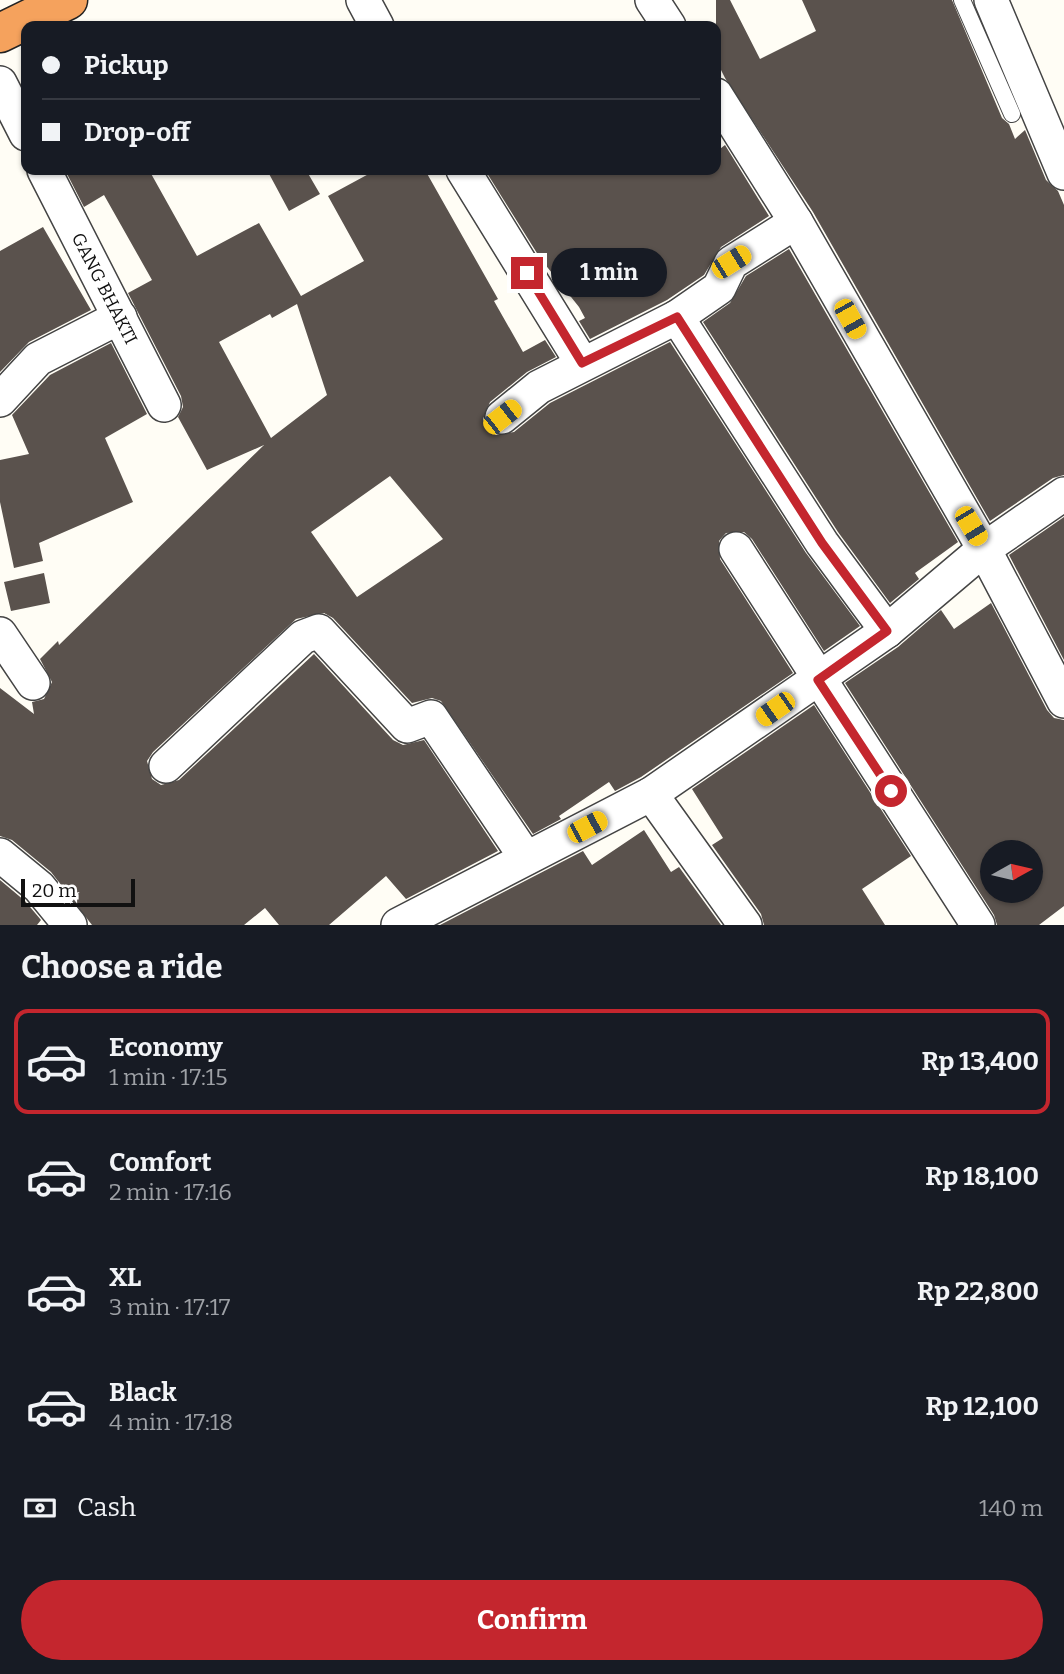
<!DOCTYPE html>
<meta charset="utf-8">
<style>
body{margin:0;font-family:Bitter,serif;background:#20242c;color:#f1f3f6;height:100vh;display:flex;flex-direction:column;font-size:26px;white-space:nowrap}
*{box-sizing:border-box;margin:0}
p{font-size:23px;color:#9ea1a6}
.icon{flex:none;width:38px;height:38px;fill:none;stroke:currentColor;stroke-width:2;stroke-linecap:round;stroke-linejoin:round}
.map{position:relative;height:925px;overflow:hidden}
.drawer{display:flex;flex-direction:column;background:#171b24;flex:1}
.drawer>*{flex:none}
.top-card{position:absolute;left:21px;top:21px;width:700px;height:154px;border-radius:14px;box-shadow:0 2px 5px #0004;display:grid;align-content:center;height:154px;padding:0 21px;background:#171b24}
.needle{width:46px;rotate:82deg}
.controls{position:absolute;left:980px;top:840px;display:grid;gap:14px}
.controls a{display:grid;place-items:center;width:63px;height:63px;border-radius:50%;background:#171b24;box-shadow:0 2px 5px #0004;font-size:35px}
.scale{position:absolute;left:21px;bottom:18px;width:114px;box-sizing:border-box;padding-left:7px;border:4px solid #111;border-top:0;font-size:19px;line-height:24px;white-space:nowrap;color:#111;-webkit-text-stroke:5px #fff;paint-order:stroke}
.end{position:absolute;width:32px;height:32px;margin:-16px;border:9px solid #c4262e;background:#fff;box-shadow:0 0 0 4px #fff}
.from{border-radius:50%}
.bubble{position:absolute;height:49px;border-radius:24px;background:#171b24;box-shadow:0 2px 5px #0004;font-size:23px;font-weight:700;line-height:49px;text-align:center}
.car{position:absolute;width:21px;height:42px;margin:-21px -10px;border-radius:9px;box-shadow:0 0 5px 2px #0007;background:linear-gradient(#f5c518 24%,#345 0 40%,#f5c518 0 76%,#345 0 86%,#f5c518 0)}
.top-card b{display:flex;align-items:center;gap:24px;height:66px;font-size:26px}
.top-card b+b{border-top:2px solid #363941}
.top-card i{width:18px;height:18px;background:#f1f3f6}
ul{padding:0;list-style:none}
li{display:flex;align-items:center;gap:21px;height:105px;margin:0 14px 10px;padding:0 7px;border:4px solid transparent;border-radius:14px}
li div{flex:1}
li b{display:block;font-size:26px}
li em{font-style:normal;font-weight:700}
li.current{border-color:#c4262e}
li>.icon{width:63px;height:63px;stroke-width:1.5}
h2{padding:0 21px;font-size:32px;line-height:84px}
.pay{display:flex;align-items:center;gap:18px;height:77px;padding:0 21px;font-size:26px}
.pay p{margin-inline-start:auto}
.cta{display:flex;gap:14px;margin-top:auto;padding:14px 21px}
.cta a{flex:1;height:80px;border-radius:42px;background:#c4262e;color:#fff;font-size:28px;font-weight:700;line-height:80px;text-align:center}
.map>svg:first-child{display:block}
.building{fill:#5a524d;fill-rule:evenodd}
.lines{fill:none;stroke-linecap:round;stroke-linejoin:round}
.lane-casing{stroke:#444;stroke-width:18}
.street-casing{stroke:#444;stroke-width:36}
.highway-casing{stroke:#222;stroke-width:41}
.lane{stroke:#fff;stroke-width:16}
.street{stroke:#fff;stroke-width:33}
.highway{stroke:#f5a25d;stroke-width:38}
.route{stroke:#c4262e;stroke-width:9}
.labels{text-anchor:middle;stroke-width:7;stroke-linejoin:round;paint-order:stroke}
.street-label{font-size:18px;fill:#111;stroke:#fff}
</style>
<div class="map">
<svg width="1064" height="925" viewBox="0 0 1064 925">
<rect width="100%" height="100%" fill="#fffdf5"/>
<!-- building -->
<path class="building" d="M716,0H730L760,59L816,31L802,0H952L1002,118L1009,124L1015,139L1025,130L1046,180L1058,191L1064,205V475L1053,478L990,521L813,212L725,78L716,60Z
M725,145L769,216L721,247L704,275L667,300L590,339L579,321L585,318L579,307L540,258L485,170H716V152Z
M65,170H149L197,256L259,223L301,296L364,261L328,196L376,170H425L498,299L494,301L523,352L545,340L556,357L527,372L490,402L483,419L488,430L496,435L514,432L550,403L670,342L806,553L860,626L824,651L752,539L744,532L726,533L719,541L720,559L793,673L641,777L615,791L609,782L559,816L561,819L533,834L441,701L432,698L412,703L333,618L324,613L296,619L153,752L147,761L152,779L161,785L179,780L314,654L393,740L403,745L424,740L498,851L406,899L386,876L329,925H279L265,908L244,925H92L51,872L12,840L0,836V688L34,714L32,702L44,699L52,682L40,659L58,641L59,645L264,445L207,470L178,417L183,407L181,396L128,293L152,280L104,195L84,207ZM297,304L327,395L271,438L219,342L270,314L272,318ZM390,476L443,539L357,597L311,532Z
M267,170H306L320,194L289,211Z
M43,227L91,310L29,342L0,372V251Z
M789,249L958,542L915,573L919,579L890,603L838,532L703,322L730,303L746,276Z
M111,343L147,414L105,438L133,502L39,543L43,561L14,568L0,502V460L29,454L12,415L50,375Z
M1064,517V660L1009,555Z
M44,573L50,603L11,611L4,582Z
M991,603L1047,710L1054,718L1064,720V906L1039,925H997L994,915L845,683L898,647L941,610L954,629ZM992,852H1031V891H992Z
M814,705L911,856L862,889L885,925H764L761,914L712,845L723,838L692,789Z
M644,830L671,872L679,867L721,925H440L583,851L592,865Z
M0,880L25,901L41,920L37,925H0Z"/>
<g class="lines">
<defs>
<path id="lane" d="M962,0L1012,114"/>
<g id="street">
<path d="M363,0L377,26"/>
<path d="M652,0L669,26"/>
<path d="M991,0L1064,173"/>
<path d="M0,83L26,134"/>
<path d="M716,95L796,222L984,549L1064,701"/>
<path id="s1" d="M44,170L164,405"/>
<path d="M463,170L582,363"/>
<path d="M677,317L822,543L887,631"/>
<path d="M0,400L38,359L120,317"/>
<path d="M502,417L539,387L677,317L719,288L731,263L796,222"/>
<path d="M736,549L978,925"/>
<path d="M0,634L33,683"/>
<path d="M166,766L303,637L319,631L407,726L431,717L526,858"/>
<path d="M651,794L745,925"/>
<path d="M0,855L39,887L70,925"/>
<path d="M398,925L651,794L887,631L984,549L1064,494"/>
</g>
<path id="highway" d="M0,33L68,0"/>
</defs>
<!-- lane casing -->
<use href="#lane" class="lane-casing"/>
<!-- street casing -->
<use href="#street" class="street-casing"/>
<!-- highway casing -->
<use href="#highway" class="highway-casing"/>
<!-- lane -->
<use href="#lane" class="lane"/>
<!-- street -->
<use href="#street" class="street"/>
<!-- highway -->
<use href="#highway" class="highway"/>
</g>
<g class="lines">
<!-- route -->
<path class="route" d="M527,273L582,363L677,317L822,543L887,631L818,680L891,791"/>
</g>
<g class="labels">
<!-- street labels -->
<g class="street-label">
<text dy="6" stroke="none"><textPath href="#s1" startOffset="133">GANG BHAKTI</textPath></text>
</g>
</g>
</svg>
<div class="controls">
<a><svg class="needle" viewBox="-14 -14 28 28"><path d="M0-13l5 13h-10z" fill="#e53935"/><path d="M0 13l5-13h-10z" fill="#9ea1a6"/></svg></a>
</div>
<div class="scale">20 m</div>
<i class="end from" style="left:891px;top:791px"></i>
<i class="end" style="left:527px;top:273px"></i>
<div class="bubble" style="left:551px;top:248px;width:116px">1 min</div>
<i class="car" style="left:731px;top:262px;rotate:58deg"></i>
<i class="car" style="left:850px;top:319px;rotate:151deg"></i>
<i class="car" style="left:502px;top:417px;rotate:52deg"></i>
<i class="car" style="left:971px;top:526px;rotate:149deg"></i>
<i class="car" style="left:775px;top:709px;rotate:235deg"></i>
<i class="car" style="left:587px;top:827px;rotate:62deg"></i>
<div class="top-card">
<b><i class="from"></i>Pickup</b>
<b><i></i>Drop-off</b>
</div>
</div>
<section class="drawer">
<h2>Choose a ride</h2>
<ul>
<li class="current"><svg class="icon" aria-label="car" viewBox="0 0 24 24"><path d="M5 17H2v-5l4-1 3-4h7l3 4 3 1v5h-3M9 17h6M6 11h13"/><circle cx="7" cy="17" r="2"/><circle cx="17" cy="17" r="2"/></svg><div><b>Economy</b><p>1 min · 17:15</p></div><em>Rp 13,400</em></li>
<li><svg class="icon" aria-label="car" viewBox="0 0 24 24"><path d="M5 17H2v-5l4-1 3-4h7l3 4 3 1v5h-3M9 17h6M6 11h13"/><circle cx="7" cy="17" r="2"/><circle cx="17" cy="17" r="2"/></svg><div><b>Comfort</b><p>2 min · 17:16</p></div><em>Rp 18,100</em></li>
<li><svg class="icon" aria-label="car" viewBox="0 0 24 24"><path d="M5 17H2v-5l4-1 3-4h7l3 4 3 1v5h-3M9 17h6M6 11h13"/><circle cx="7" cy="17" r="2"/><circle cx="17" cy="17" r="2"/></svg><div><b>XL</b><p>3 min · 17:17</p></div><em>Rp 22,800</em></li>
<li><svg class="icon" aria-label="car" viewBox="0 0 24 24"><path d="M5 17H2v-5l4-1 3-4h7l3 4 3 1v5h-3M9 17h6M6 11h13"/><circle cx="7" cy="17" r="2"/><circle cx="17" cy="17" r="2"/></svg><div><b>Black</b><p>4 min · 17:18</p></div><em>Rp 12,100</em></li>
</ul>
<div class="pay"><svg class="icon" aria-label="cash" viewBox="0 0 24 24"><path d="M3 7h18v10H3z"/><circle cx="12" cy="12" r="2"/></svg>Cash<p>140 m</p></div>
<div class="cta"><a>Confirm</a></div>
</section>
